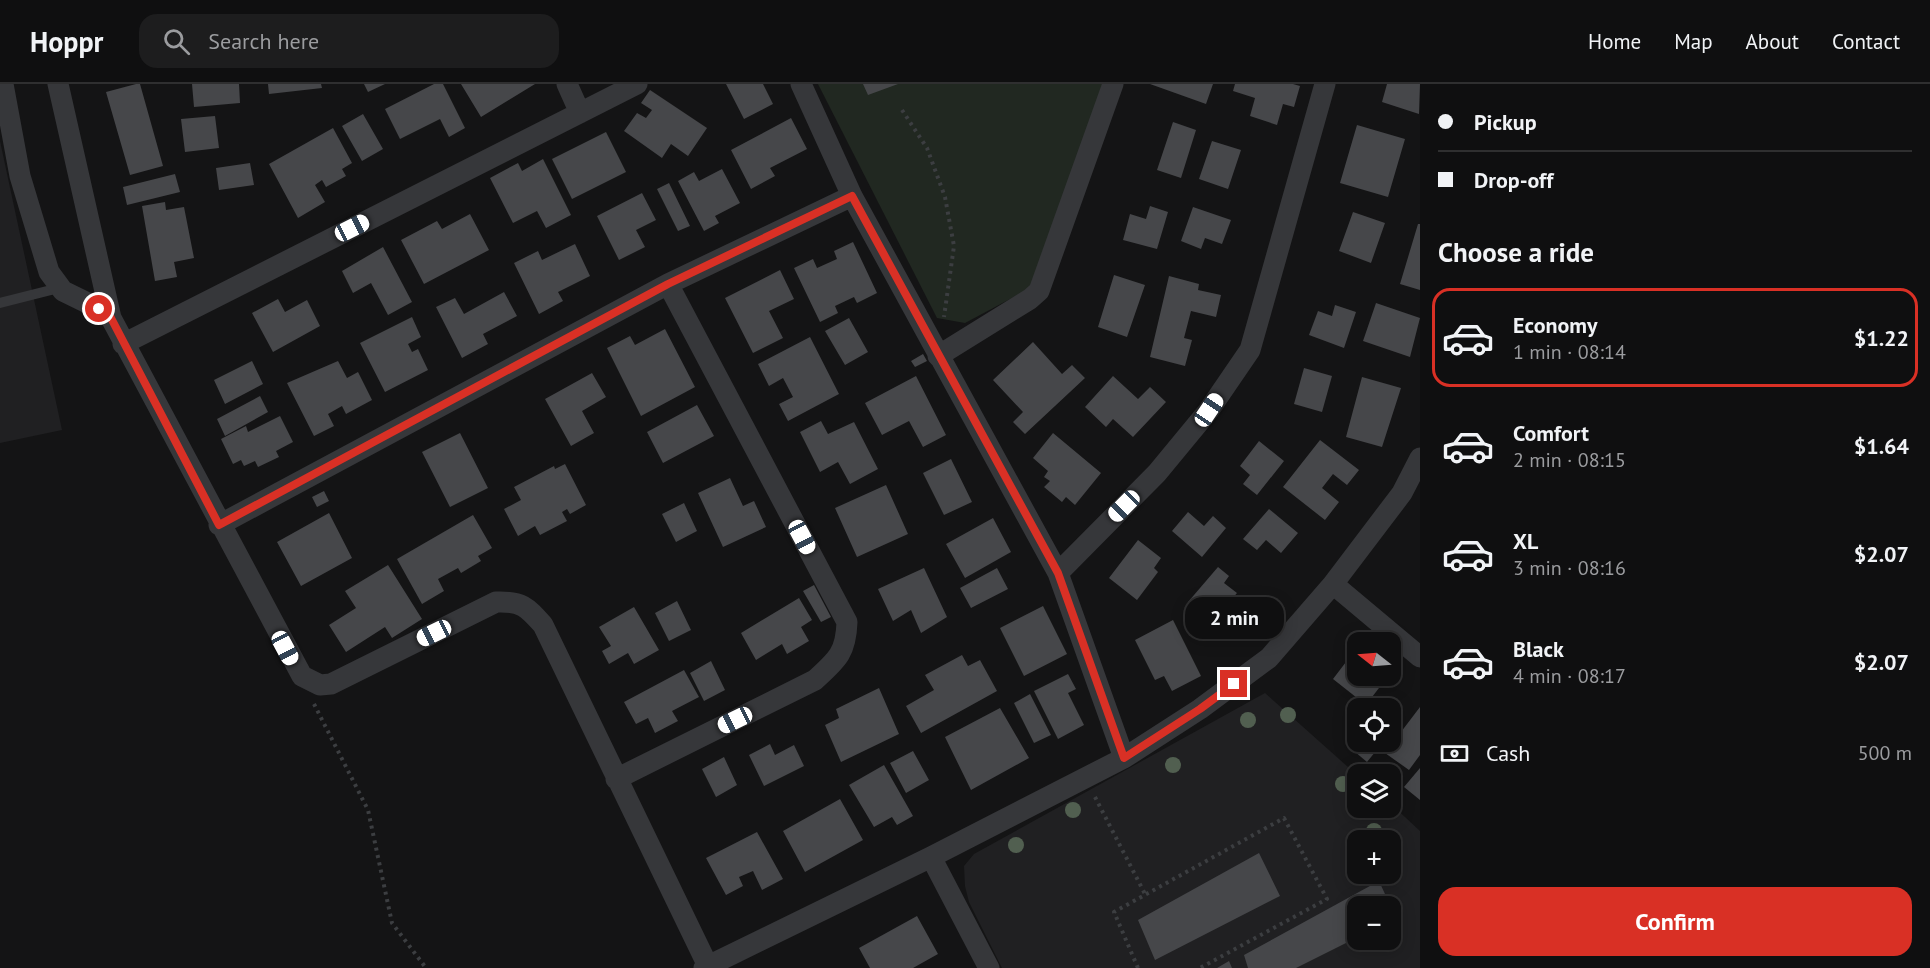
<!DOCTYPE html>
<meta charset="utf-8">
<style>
body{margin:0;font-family:"PT Sans",sans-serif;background:#1d1d1e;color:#f1f3f6;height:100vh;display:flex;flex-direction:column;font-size:22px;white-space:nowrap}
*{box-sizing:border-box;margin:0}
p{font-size:20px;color:#9b9c9f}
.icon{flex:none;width:33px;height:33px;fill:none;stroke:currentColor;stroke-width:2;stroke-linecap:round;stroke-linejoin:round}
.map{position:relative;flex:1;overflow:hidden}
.drawer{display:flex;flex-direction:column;background:#0f0f10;width:510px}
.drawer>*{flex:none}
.banner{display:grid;align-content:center;height:132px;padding:0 18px;background:#0f0f10}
.needle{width:39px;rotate:287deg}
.controls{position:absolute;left:1347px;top:548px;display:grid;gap:12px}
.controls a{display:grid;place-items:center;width:54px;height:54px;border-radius:12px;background:#0f0f10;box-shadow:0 3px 15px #0003,0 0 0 2px #2f2f30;font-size:30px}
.end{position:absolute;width:27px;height:27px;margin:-14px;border:8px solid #d93025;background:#fff;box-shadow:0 0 0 3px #fff}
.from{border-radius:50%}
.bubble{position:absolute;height:42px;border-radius:18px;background:#0f0f10;box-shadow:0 3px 15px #0003,0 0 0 2px #2f2f30;font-size:20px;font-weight:600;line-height:42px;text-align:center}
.car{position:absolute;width:18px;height:36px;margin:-18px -9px;border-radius:8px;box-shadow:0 0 4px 2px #0007;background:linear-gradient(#fff 24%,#345 0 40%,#fff 0 76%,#345 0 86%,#fff 0)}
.banner b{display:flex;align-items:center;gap:21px;height:57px;font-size:22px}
.banner b+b{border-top:2px solid #2f2f30}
.banner i{width:15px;height:15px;background:#f1f3f6}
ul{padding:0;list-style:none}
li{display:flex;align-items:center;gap:18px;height:99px;margin:0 12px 9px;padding:0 6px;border:3px solid transparent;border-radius:18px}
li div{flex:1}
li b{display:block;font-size:22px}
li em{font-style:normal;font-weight:600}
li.current{border-color:#d93025}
li>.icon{width:54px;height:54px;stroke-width:1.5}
h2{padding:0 18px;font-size:27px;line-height:72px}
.pay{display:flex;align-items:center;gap:15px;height:66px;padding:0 18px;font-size:22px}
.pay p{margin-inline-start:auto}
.button{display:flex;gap:12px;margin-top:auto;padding:12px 18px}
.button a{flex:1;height:69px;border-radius:18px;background:#d93025;color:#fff;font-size:24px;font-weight:600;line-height:69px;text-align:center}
header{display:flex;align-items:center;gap:36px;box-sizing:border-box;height:84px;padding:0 30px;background:#0f0f10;border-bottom:2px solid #2f2f30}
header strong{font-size:28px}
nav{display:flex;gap:33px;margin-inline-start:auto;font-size:21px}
.search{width:420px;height:54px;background:#1d1d1e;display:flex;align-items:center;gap:15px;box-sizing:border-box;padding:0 21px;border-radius:18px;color:#9b9c9f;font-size:22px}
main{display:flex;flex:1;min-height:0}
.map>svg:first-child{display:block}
.built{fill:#202022;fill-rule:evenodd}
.green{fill:#212821}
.building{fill:#46474a}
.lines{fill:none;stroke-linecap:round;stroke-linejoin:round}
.path{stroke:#3c3e41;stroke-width:4;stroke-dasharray:3 4.5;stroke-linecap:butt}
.service{stroke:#36373a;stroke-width:10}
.minor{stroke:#36373a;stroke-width:21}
.tree{fill:#515f50}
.route{stroke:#d93025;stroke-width:8}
</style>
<header>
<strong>Hoppr</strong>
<div class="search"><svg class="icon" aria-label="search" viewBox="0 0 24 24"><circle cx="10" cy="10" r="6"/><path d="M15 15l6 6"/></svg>Search here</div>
<nav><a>Home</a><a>Map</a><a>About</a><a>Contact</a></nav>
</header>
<main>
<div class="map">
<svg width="1420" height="884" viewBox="0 0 1420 884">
<rect width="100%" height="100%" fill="#141415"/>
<!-- built -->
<path class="built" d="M0,57L62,346L0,359Z
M1265,609L1357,691L1358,723H1390L1391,720L1420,747V884H1002L969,818L965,802L964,782L974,770ZM1358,756H1390V789H1358ZM1358,822H1390V855H1358Z"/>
<!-- green -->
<path class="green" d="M818,0H1103L1033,200L1023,208L965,239L937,234Z"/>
<!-- building -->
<path class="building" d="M136,0H140L163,82L130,91L106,8Z
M192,0H239L240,19L194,23Z
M268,0H321L322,4L269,10Z
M364,0H385L368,8Z
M434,0H443L465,44L449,53L440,35L400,55L385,25Z
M461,0H535L481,33Z
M726,0H763L773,20L744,35Z
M863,0H898L868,11Z
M1150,0H1213L1206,20Z
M1235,0H1293L1300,2L1294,23L1283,20L1277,41L1250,32L1255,14L1233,7Z
M1387,0H1420L1419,30L1382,18Z
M650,6L707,44L688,72L671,60L662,74L624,47L637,29L646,34L652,26L641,19Z
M363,30L383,65L362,77L342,42Z
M215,32L219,64L185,68L181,35Z
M791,34L807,65L770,84L775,92L751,105L731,66Z
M1173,38L1196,46L1181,94L1157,86Z
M1357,41L1405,55L1388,113L1340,99Z
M333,44L352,79L342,85L346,92L326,103L322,96L315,101L325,118L298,134L269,80Z
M606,48L626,88L572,115L552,75Z
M1212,57L1241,66L1228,105L1199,95Z
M543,75L571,131L546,144L537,127L513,139L490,94L518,79L522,87Z
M250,79L254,101L219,106L216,84Z
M722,85L740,119L715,132L719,139L704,147L678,97L694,88L699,97Z
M175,90L180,108L127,121L123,103Z
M669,99L690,142L678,147L657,105Z
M642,109L656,136L636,146L645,163L619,176L597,132Z
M165,118L166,126L184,123L194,174L174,178L177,193L155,197L142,122Z
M1150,122L1168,128L1157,165L1123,156L1130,130L1146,135Z
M1193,123L1231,136L1222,160L1205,154L1201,165L1181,157Z
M1353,128L1385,139L1371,179L1339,167Z
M470,130L489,166L424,200L401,156L437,137L442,145Z
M1418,140H1420V206L1400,200Z
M853,158L877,209L857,219L854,213L835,222L838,229L820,238L794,184L813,175L817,184L837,175L834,167Z
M575,160L590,192L558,208L563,217L539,230L514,179L538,167L542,176Z
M383,163L412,218L388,231L371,199L353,209L342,187Z
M780,186L794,215L769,227L783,254L753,269L725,214Z
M1114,191L1145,201L1127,253L1098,243Z
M1169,192L1199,200L1198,206L1221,211L1216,233L1191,227L1184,254L1192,256L1185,282L1150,273Z
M504,208L517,232L483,250L488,260L462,274L436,223L455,214L464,230Z
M278,215L285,228L307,216L320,242L273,268L252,229Z
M1376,219L1420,234L1410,273L1363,257Z
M1335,221L1356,228L1344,264L1309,251L1318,227L1332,232Z
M412,233L421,253L408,260L412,268L418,265L428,286L385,308L360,259Z
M849,234L868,268L845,281L825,247Z
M665,245L695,303L641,332L607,264L630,252L635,261Z
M810,253L839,310L788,337L779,320L793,313L783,294L769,302L758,280Z
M1033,258L1062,290L1072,281L1085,294L1025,350L1013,338L1023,328L993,296Z
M923,270L927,277L915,283L911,277Z
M252,277L263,300L225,320L214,296Z
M338,277L347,294L358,288L372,316L346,330L342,322L328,330L334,342L314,352L287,299Z
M1304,284L1332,292L1322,328L1294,320Z
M592,289L606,313L582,327L594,349L571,362L545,315Z
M916,292L946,351L923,363L909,337L882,351L865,319Z
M1113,292L1138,315L1150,303L1166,318L1133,353L1113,335L1106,343L1085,323Z
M1362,293L1401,304L1382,363L1346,353Z
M260,312L268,328L225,352L217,335Z
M697,321L714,352L663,379L647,348Z
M280,332L293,358L276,367L279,373L258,383L255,377L244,382L241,376L233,380L221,355L246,342L248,348Z
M821,337L828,350L854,338L878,385L850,400L838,378L820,388L800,348Z
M460,349L488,404L450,423L422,368Z
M1053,349L1101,389L1075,421L1066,413L1062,418L1044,403L1050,397L1044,393L1048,387L1033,374Z
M1320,356L1359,386L1347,401L1333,390L1322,404L1339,418L1325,436L1283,403Z
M1259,357L1284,377L1257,411L1243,400L1250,391L1240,382Z
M951,375L972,418L944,431L923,389Z
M565,380L586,421L570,430L567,425L562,428L567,437L540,451L535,442L518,452L504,425L521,416L514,403L554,382L555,385Z
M730,394L743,422L754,417L766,443L723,463L698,409Z
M886,401L908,450L857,473L835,424Z
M324,407L329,417L317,423L312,413Z
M684,419L697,447L676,458L662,430Z
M1269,425L1298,449L1281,469L1266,456L1257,466L1243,455Z
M1188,428L1204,442L1213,432L1226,444L1202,473L1172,447Z
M329,429L352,474L301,502L277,458Z
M473,431L492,464L478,472L481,477L461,489L458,484L438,495L444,507L422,520L397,475Z
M993,434L1011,468L965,494L946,460Z
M1138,456L1161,474L1154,484L1158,488L1137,516L1109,494Z
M388,481L422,535L392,554L385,543L346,568L329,541L356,524L345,507Z
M1218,483L1229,492L1224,499L1237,509L1212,538L1188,518Z
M924,484L947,533L921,549L911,526L893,537L878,505Z
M997,484L1008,505L971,524L960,504Z
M814,501L831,533L821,538L803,507Z
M799,514L812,536L801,543L809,557L787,570L782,560L756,576L741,549Z
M677,517L691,546L669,557L655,529Z
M1043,522L1067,570L1024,592L1000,544Z
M634,523L659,566L634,580L628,569L609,580L602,567L611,562L599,543Z
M1173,536L1201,592L1172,607L1164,592L1155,596L1135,556Z
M962,571L968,582L980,576L997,607L921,649L906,622L934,606L925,591Z
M1349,574L1358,580V591H1371L1382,600L1366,621L1333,595Z
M711,577L725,606L704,617L690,589Z
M684,586L699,613L672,627L678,637L655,649L648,634L636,640L624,618Z
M1068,590L1076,605L1068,609L1084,641L1058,655L1034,607Z
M879,604L899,650L841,678L825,641L839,634L836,625Z
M1030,610L1051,651L1034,659L1014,619Z
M1420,623V671L1409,686L1385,669Z
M1000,624L1029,674L971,706L945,653Z
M1390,634L1398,640L1390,649Z
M1358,651V657H1384L1367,678L1348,662Z
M770,660L775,671L794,661L804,682L764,702L749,671Z
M913,667L929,696L906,709L890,679Z
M724,673L737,701L716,713L702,685Z
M884,681L913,732L897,741L892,733L874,743L849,701Z
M1420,684V716L1404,703Z
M840,715L863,756L805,788L783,747Z
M757,748L783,795L762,806L753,787L739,793L743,802L726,811L706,774Z
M1259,769L1280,812L1155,876L1138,836Z
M1379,797L1396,834L1390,837V822H1358V853L1296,884H1248L1244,871Z
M917,832L938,870L913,884H870L859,864Z
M1229,877L1232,884H1217Z"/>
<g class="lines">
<!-- path -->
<path class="path" d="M902,26L927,64L945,113L954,162L944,233
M314,620L368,726L392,839L426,884
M1095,713L1145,810
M1138,884L1114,828L1284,734L1327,815L1200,884"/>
<!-- service -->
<path class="service" d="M0,219L59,204"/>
<!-- minor -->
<path class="minor" d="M3,0L20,92L49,188L63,207L106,228L111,234L302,592L320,601L331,600L496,518C522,517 527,523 543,541L708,882
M58,0L111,234
M567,0L580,29
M801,0L852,112L1058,489L1124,674
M668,200L852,112
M123,260L637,0
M938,272L1030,215L1039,207L1113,0
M219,441L668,200L847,538C846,569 837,576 815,596L616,695
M1058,489L1157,389L1209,326L1250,266L1325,0
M1333,500L1420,573
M931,773L989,884
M704,884L931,773L1124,674L1200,625L1269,574L1333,500L1402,409L1420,374"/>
</g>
<!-- trees -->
<g class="tree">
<circle cx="1288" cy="631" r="8"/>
<circle cx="1248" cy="636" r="8"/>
<circle cx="1173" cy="681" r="8"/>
<circle cx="1343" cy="700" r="8"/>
<circle cx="1073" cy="726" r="8"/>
<circle cx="1374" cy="747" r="8"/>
<circle cx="1016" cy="761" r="8"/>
</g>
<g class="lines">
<!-- route -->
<path class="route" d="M99,225L111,234L219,441L668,200L852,112L1058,489L1124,674L1200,625L1234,600"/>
</g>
</svg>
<div class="controls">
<a><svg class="needle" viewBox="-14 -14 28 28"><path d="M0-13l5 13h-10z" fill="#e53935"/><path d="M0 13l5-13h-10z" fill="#9b9c9f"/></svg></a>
<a><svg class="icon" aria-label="locate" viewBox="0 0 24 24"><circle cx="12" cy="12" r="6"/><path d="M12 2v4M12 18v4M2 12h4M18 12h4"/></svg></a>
<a><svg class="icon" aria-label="layers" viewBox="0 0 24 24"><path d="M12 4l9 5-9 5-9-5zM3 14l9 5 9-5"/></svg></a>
<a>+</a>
<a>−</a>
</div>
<i class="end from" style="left:99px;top:225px"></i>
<i class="end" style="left:1234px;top:600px"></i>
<div class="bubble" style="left:1185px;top:513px;width:99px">2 min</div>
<i class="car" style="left:352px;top:144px;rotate:63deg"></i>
<i class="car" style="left:1209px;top:326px;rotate:34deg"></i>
<i class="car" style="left:1124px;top:422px;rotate:225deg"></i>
<i class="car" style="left:802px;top:453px;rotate:152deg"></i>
<i class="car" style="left:434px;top:549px;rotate:244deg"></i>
<i class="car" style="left:285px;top:564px;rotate:152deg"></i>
<i class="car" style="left:735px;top:636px;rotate:244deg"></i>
</div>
<section class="drawer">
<div class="banner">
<b><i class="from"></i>Pickup</b>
<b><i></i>Drop-off</b>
</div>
<h2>Choose a ride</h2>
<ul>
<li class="current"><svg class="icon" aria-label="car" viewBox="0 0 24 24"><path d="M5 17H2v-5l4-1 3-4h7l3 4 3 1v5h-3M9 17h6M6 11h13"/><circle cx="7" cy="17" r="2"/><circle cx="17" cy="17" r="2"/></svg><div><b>Economy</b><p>1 min · 08:14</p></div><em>$1.22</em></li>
<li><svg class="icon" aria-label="car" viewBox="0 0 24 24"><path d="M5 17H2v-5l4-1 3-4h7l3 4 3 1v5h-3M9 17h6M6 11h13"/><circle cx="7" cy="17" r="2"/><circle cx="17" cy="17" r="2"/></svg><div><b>Comfort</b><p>2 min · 08:15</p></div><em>$1.64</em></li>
<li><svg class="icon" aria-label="car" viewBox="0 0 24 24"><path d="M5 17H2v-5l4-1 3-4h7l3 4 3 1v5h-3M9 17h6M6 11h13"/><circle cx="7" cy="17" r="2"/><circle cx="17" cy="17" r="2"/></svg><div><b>XL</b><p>3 min · 08:16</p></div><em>$2.07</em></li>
<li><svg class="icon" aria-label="car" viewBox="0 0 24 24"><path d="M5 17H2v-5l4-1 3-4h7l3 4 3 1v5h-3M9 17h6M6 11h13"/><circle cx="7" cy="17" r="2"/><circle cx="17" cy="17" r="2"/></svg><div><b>Black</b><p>4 min · 08:17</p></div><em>$2.07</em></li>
</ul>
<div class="pay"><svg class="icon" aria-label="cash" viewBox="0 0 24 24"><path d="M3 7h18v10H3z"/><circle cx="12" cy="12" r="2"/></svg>Cash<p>500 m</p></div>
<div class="button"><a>Confirm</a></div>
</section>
</main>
